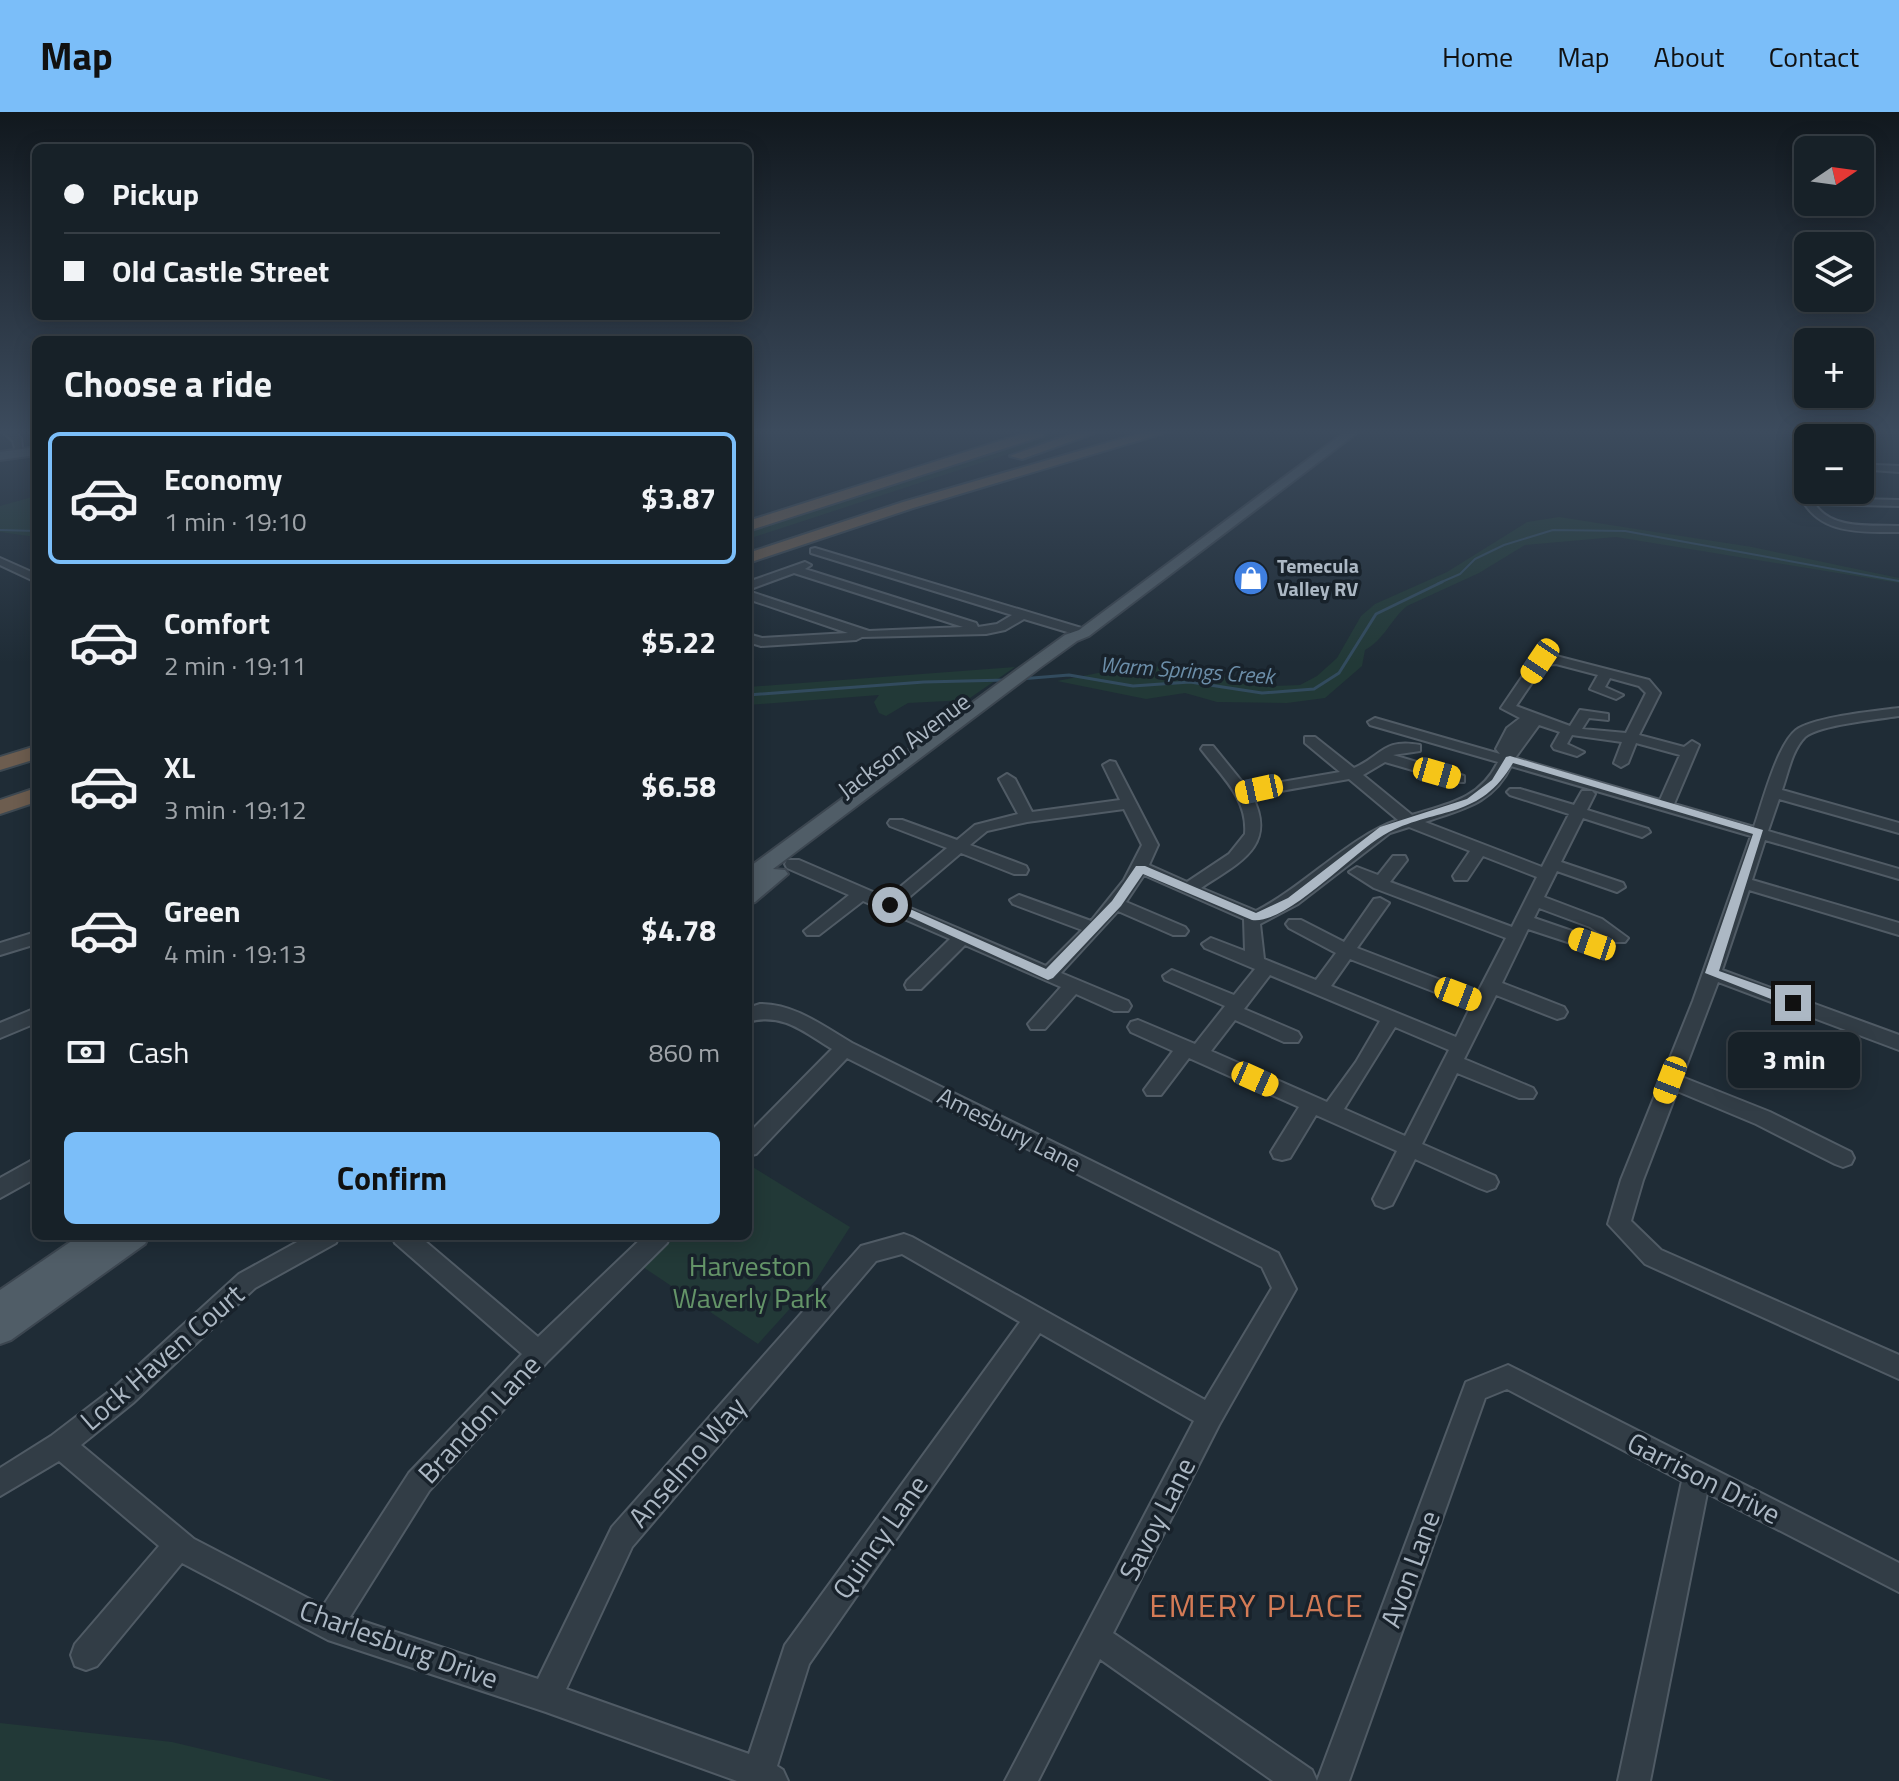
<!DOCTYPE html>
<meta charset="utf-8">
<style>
body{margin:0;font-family:"Titillium Web",sans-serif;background:#242e34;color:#f1f3f6;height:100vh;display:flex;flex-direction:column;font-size:30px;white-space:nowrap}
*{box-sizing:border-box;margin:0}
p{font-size:26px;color:#9ea3a8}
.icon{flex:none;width:44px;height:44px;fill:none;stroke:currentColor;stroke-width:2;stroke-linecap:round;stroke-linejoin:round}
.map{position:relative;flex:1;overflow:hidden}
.sheet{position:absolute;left:32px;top:224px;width:720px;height:904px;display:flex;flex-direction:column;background:#172128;border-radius:12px;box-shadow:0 4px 20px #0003,0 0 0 2px #363e45}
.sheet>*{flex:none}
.hud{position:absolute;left:32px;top:32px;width:720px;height:176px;border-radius:12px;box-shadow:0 4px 20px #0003,0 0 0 2px #363e45;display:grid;align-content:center;height:176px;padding:0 32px;background:#172128}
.needle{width:52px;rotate:77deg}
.buttons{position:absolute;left:1794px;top:24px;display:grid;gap:16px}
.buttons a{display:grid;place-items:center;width:80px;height:80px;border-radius:12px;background:#172128;box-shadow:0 4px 20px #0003,0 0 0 2px #363e45;font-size:40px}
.end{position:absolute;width:36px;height:36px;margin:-18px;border:10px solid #acb8c4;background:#111;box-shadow:0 0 0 4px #111}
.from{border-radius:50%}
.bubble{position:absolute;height:56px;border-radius:12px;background:#172128;box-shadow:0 4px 20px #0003,0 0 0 2px #363e45;font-size:26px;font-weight:700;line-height:56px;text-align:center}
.car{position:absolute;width:24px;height:48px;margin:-24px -12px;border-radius:10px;box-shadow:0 0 6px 2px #0007;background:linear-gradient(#f5c518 24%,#345 0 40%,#f5c518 0 76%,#345 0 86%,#f5c518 0)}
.hud b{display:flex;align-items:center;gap:28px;height:76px;font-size:30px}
.hud b+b{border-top:2px solid #363e45}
.hud i{width:20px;height:20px;background:#f1f3f6}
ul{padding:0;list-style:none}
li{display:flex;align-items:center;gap:24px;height:132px;margin:0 16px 12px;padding:0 16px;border:4px solid transparent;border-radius:12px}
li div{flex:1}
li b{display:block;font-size:30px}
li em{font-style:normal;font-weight:700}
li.active{border-color:#7bbef9}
li>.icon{width:72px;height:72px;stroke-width:1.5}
h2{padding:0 32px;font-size:36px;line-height:96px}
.pay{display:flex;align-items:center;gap:20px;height:88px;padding:0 32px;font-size:30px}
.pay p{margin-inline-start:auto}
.cta{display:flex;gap:16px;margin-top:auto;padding:16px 32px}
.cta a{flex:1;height:92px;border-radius:12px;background:#7bbef9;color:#111;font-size:32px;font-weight:700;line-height:92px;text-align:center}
header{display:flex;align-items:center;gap:48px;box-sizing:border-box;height:112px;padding:0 40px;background:#7bbef9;color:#111}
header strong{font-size:38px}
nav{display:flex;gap:44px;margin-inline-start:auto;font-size:28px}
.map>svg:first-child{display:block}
.green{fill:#223937}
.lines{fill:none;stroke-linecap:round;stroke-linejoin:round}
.stream-far1{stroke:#324b5e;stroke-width:2}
.stream{stroke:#324b5e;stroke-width:3}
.minor-casing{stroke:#505b65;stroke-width:4}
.major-casing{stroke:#3c4650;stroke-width:4}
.highway-casing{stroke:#3d4851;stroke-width:4}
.minor{fill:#323d46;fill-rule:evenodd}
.major{fill:#505d67;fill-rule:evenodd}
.highway{fill:#6d5d4f;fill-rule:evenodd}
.route{fill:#acb8c4}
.labels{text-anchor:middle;stroke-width:7;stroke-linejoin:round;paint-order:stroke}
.far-poi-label{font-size:20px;font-weight:bold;fill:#acb8c4;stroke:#18222b;text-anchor:start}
.far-water-label{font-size:22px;font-style:italic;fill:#6c8ea9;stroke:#18222b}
.street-label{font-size:24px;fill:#acb8c4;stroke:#18222b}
.near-park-label{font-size:28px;fill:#649468;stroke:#18222b}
.near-street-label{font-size:28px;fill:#acb8c4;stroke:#18222b}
.near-neighbourhood-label{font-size:32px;letter-spacing:2px;fill:#d47b56;stroke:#18222b}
</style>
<header>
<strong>Map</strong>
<nav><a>Home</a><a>Map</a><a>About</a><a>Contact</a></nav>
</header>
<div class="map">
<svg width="1899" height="1669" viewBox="0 0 1899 1669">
<rect width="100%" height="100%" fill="#1f2c36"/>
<!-- green -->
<path class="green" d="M1062,317H1085L748,427V419Z
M36,384V425L0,420V394Z
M1559,405L1752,435L1899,466V471L1616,425L1525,433L1479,461L1407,494C1391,507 1384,528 1365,538L1362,554L1325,586L1287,591L1217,590L1185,581L1146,587L1057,569L1139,553L1191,557L1274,574L1300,573L1317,564L1337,546L1361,504L1375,492L1447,460L1527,410Z
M1015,555L967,588L908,591L886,604L879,601L874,590L879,583L748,593V575Z
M751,1054L850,1115L816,1168L758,1232L643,1155L676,1124H748V1057Z
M0,1611L172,1630L335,1669H0Z"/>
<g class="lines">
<!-- stream-far1 -->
<path class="stream-far1" d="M0,418L36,419
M1437,472L1460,462L1475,447L1504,433L1553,418L1625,419L1899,469"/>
<!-- stream -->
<path class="stream" d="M1020,567L1069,563L1133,574L1190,570L1262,581L1314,577L1339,561L1376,502L1442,470
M748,583L924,570L1007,568"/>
<defs>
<path id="minor" d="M0,317H11L21,326L23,343H17L13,329Z
M1875,353L1899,354V360L1872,358L1870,356Z
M1808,386L1899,388V394L1815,392C1831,418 1872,413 1899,414V420C1864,420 1822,423 1803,389Z
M815,436L1088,518L1090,521L1084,525L1024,507L1005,518L986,522L862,525L856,528L761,534L748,530V522L762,526L848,521L748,487V479L869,519L963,515L794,461L748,478V470L805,450L811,453L805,457L976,511L978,515L997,512L1012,503L811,441V437Z
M0,446L36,462V470L0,453Z
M1556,544L1649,568L1660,581L1639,623L1684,635L1692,629L1699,633L1674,692L1754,715C1762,692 1777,633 1796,618C1813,605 1876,599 1899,596V604C1879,607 1819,613 1805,625C1792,638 1788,661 1782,678L1899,711V721L1779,687L1768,719L1899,757V767L1765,728L1752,768L1899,811V823L1749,778L1722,858L1899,923V938L1718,870L1682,965L1770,1000L1851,1040L1854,1046L1851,1052L1843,1055L1835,1052L1756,1012L1677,979L1643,1068L1631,1109L1661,1138L1899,1243V1267L1645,1152L1608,1112L1621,1068L1693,889L1751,724L1511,654C1493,692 1462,697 1425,710L1542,755L1569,702L1510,683L1507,680L1510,677H1520L1574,693L1582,679H1592L1595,682L1587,698L1648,717L1650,720L1642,725L1583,706L1561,750L1623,771L1625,775L1617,780L1557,759L1544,785L1602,807L1628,826L1625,830H1613L1590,815L1539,796L1534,806L1598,828L1601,832L1592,838L1528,817L1502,871L1564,895L1567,900L1564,905L1557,907L1496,883L1464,947L1533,976L1536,981L1533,986H1519L1457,961L1422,1032L1495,1064L1498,1070L1495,1076L1487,1079L1479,1076L1415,1047L1392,1093L1384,1096L1376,1093L1373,1087L1397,1039L1316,1003L1290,1046L1282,1048L1274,1046L1271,1040L1299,995L1189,946L1161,983H1147L1144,978L1173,939L1131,920L1128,915L1131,910L1138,908L1195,932L1225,894L1165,868L1163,864L1172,858L1234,883L1255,857L1205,836L1202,832L1211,826L1245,839L1244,807L1144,763L1126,790L1185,815L1188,819L1185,823H1173L1118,799L1061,861L1128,889L1131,894L1128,899H1114L1076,882L1045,917H1031L1028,912L1061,875L965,833L921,877H907L905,873L907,869L950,827L863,789L819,823H807L804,819L849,783L787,756L785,752L787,748H799L887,786L947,736L890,714L888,711L890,708H902L957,728L975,713L1018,702L999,667L1007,662L1015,667L1032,700L1120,688L1103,653L1110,649L1115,650L1158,733L1149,753L1187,770L1229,742L1245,722C1248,686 1221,664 1201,637L1203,634H1213L1247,676L1340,660L1305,631V625H1315L1354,656C1382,644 1383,626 1420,633V639L1393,643L1464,664V670H1454L1385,650L1363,663L1412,703C1448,692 1480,687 1498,650L1370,613L1368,610L1375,606L1500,642L1496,637L1507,616L1520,606L1501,596L1535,546ZM1556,552L1598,563L1590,577L1616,587L1623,583L1605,575L1610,566L1639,574L1646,581L1626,621L1582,617L1589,606L1608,608V602L1580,598L1570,614L1516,594L1544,553ZM1539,613L1560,620L1552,634L1554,637L1577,644L1584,640L1567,632L1572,623L1622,630L1614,651L1621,655L1628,651L1636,631L1680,643L1660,688L1515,646ZM1349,667L1398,708C1350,724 1305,774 1256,799L1201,776C1239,751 1278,734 1252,684ZM1124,697L1142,733L1124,768L1091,809L1019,783L1010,788L1013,792L1082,818L1046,854L901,792L961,741L1014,762H1026L1028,758L1026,754L970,733L987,719L1027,710ZM1409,715L1470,739L1453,764L1455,768H1467L1483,744L1537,765L1512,815L1390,770L1407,748L1405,744H1393L1378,763L1357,755L1349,760L1374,776L1506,826L1477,882L1357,836L1389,791L1380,786L1374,787L1344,830L1301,808H1289L1286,812L1289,816L1336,841L1316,868L1264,847L1260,812L1298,792L1390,721ZM1350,847L1471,894L1456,925L1331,874ZM1270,863L1380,909L1356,950L1327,990L1211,939L1235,908L1284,930H1298L1301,925L1298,920L1244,897ZM1395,915L1449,938L1405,1024L1344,997Z
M36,820V832L0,843V831Z
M760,892C795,892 823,914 852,931L1278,1141L1296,1177L1219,1313L1113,1521L1312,1658L1317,1669L1466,1270L1508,1253L1899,1451V1480L1707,1381L1650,1669H1618L1682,1369L1507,1277L1485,1286L1349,1669H1273L1100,1547L1038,1669H1005L1194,1309L1040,1221L809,1552L777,1654L783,1658L788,1669H737L546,1600L328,1528L182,1451L97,1554L86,1558L75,1554L71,1543L75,1532L159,1434L59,1349L0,1384V1356L51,1324L115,1275L239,1162L308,1124H339L336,1131L255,1176L133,1291L81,1333L194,1427L323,1494L409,1361L522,1242L395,1131L392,1124H419L538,1225L644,1124H670L667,1131L548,1249L429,1379L350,1505L538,1567L612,1415L861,1134L904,1122L912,1125L1205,1288L1272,1176L1262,1155L847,946L756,1042L748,1044V1022L832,937C804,920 782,900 748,910V896ZM902,1142L1020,1210L785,1533L749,1642L566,1577L632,1435L876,1149Z
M36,896V911L0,926V911Z
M36,1046V1066L0,1086V1066Z"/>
<path id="major" d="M1349,317H1362L1089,524L1077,529L1041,555L773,757L785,758L788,762L755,790L748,792V775L753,771L748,772V756L1029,549L1065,523L1079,518Z
M36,335V343L0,348V340Z
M79,1124H149L145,1132L11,1228L0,1232V1178Z"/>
<path id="highway" d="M1038,317L1045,321L1043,324L748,419V409Z
M1085,317H1106L1022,347L1010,344Z
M1155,317H1177L913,396L748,451V441L903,390Z
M36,634V647L0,658V645Z
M36,676V690L0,702V688Z"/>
</defs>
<!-- minor casing -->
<use href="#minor" class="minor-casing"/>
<!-- major casing -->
<use href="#major" class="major-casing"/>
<!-- highway casing -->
<use href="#highway" class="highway-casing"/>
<!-- minor -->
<use href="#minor" class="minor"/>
<!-- major -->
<use href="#major" class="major"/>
<!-- highway -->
<use href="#highway" class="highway"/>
</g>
<!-- sky -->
<linearGradient id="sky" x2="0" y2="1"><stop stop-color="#11181e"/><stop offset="0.58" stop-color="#3c4b5d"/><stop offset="1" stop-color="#3c4b5d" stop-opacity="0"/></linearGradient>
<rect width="1899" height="551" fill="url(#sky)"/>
<!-- route -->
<path class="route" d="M1510,644L1763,718L1719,859L1798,887V894H1789L1705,861L1753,722L1513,651C1480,707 1439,695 1389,720C1355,737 1288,813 1252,808L1143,762L1121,794L1053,866L1048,868L884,793L894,790L1046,857L1112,789L1136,754H1145L1256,801L1288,786L1380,715L1467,687L1492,668L1506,645Z"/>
<!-- icons -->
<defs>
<symbol id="shop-disc" viewBox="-11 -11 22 22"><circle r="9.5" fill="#3f7fe0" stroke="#18222b"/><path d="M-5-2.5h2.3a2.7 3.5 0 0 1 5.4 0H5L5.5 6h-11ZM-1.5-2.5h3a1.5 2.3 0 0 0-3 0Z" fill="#fff"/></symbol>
</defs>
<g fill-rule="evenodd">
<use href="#shop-disc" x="1231" y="446" width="40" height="40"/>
</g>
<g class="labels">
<!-- far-poi labels -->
<g class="far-poi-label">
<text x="1277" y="461">Temecula<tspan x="1277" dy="23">Valley RV</tspan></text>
</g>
<!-- far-water labels -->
<g class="far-water-label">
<text transform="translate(1187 558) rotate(4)" y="8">Warm Springs Creek</text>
</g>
<!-- street labels -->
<g class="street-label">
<text transform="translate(904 634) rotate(-37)" y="8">Jackson Avenue</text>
<text transform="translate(1009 1018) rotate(27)" y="8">Amesbury Lane</text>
</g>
<!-- near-park labels -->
<g class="near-park-label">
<text x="750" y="1164">Harveston<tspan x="750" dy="32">Waverly Park</tspan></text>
</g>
<!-- near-street labels -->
<g class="near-street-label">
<text transform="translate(162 1245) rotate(-41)" y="10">Lock Haven Court</text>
<text transform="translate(479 1307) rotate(-47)" y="10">Brandon Lane</text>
<text transform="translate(687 1350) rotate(-49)" y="10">Anselmo Way</text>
<text transform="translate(1704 1366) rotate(27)" y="10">Garrison Drive</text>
<text transform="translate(1157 1407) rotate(-63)" y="10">Savoy Lane</text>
<text transform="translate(880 1425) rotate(-55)" y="10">Quincy Lane</text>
<text transform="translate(1410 1457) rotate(-70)" y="10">Avon Lane</text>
<text transform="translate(399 1532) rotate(20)" y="10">Charlesburg Drive</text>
</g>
<!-- near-neighbourhood labels -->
<g class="near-neighbourhood-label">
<text x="1257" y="1505">EMERY PLACE</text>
</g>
</g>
</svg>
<div class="buttons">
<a><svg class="needle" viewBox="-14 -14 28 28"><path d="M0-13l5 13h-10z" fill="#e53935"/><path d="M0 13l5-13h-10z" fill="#9ea3a8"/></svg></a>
<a><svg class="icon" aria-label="layers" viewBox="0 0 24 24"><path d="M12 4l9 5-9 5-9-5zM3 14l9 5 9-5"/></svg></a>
<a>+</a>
<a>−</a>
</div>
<i class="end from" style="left:890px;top:793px"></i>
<i class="end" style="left:1793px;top:891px"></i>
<div class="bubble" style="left:1728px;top:920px;width:132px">3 min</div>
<i class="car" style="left:1540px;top:549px;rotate:214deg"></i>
<i class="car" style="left:1437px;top:661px;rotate:106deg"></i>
<i class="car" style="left:1259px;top:677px;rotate:258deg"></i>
<i class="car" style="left:1592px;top:832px;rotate:289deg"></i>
<i class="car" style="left:1458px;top:882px;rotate:111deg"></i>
<i class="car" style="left:1255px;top:967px;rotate:114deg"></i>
<i class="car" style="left:1670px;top:968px;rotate:201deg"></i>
<div class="hud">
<b><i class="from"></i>Pickup</b>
<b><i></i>Old Castle Street</b>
</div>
<section class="sheet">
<h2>Choose a ride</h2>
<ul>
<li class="active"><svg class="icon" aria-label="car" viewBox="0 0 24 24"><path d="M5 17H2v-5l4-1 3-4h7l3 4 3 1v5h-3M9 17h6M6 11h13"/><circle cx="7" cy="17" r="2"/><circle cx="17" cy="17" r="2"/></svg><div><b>Economy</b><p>1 min · 19:10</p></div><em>$3.87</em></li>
<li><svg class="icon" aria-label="car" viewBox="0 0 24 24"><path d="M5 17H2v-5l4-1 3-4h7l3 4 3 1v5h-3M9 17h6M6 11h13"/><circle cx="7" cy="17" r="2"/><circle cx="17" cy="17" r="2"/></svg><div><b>Comfort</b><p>2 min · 19:11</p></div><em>$5.22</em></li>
<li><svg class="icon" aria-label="car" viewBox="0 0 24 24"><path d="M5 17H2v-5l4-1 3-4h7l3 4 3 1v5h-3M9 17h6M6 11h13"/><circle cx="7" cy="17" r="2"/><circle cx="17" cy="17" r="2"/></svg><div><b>XL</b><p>3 min · 19:12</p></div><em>$6.58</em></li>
<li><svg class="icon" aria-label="car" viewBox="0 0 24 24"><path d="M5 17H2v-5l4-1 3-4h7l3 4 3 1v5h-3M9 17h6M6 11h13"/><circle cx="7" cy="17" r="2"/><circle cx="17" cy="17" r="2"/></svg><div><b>Green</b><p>4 min · 19:13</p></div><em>$4.78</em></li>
</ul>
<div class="pay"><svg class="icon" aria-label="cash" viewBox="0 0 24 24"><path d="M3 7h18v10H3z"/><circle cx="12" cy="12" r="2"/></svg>Cash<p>860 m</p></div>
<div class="cta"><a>Confirm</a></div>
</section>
</div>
